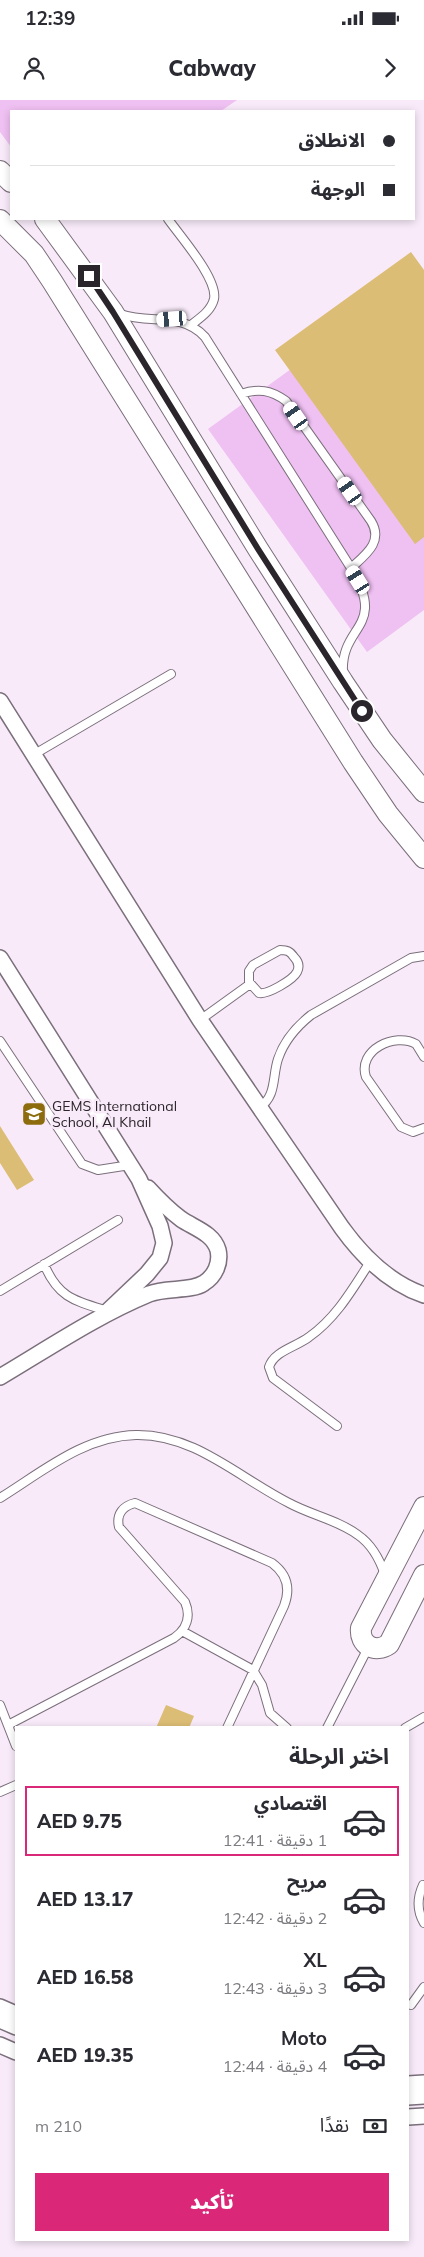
<!DOCTYPE html>
<html lang="ar">
<meta charset="utf-8">
<style>
body{margin:0;font-family:Mulish,"Noto Sans Arabic",sans-serif;background:#f7f7f7;color:#2b2b33;direction:rtl;height:100vh;display:flex;flex-direction:column;font-size:19px;white-space:nowrap}
*{box-sizing:border-box;margin:0}
p{font-size:16px;color:#7c7c81}
.icon{flex:none;width:28px;height:28px;fill:none;stroke:currentColor;stroke-width:2;stroke-linecap:round;stroke-linejoin:round}
.map{position:relative;flex:1;overflow:hidden;direction:ltr}
.side{position:absolute;left:15px;top:1626px;width:394px;height:515px;display:flex;flex-direction:column;background:#fff;border-radius:0px;box-shadow:0 2px 8px #0003;direction:rtl}
.side>*{flex:none}
.banner{position:absolute;left:10px;top:10px;width:405px;height:110px;border-radius:0px;box-shadow:0 2px 8px #0003;direction:rtl;display:grid;align-content:center;height:110px;padding:0 20px;background:#fff}
.end{position:absolute;width:22px;height:22px;margin:-11px;border:6px solid #2a252a;background:#fff;box-shadow:0 0 0 2px #fff}
.from{border-radius:50%}
.car{position:absolute;width:15px;height:30px;margin:-15px -8px;border-radius:6px;box-shadow:0 0 4px 1px #0007;background:linear-gradient(#fff 24%,#345 0 40%,#fff 0 76%,#345 0 86%,#fff 0)}
.banner b{display:flex;align-items:center;gap:18px;height:48px;font-size:19px}
.banner b+b{border-top:1px solid #e1e1e2}
.banner i{width:12px;height:12px;background:#2b2b33}
ul{padding:0;list-style:none}
li{display:flex;align-items:center;gap:15px;height:70px;margin:0 10px 8px;padding:0 10px;border:2px solid transparent;border-radius:0px}
li div{flex:1}
li b{display:block;font-size:19px}
li em{font-style:normal;font-weight:800}
li.active{border-color:#db2777}
li>.icon{width:45px;height:45px;stroke-width:1.5}
h2{padding:0 20px;font-size:22px;line-height:60px}
.pay{display:flex;align-items:center;gap:12px;height:55px;padding:0 20px;font-size:19px}
.pay p{margin-inline-start:auto}
.action{display:flex;gap:10px;margin-top:auto;padding:10px 20px}
.action a{flex:1;height:58px;border-radius:0px;background:#db2777;color:#fff;font-size:20px;font-weight:800;line-height:58px;text-align:center}
.status{display:flex;justify-content:space-between;align-items:center;height:35px;padding:0 25px;background:#fff;direction:ltr}
.status svg{height:14px;fill:currentColor}
header{display:flex;justify-content:space-between;align-items:center;height:65px;padding:0 20px;background:#fff;font-size:22px;font-weight:800}
.map>svg:first-child{display:block}
.green{fill:#efc0f2}
.building{fill:#dcbd75}
.lines{fill:none;stroke-linecap:round;stroke-linejoin:round}
.lane-casing{stroke:#7b6f7c;stroke-width:10}
.street-casing{stroke:#7b6f7c;stroke-width:18}
.secondary-casing{stroke:#7b6f7c;stroke-width:22}
.lane{stroke:#fff;stroke-width:8}
.street{stroke:#fff;stroke-width:15}
.secondary{stroke:#fff;stroke-width:20}
.route{stroke:#2a252a;stroke-width:6}
.labels{text-anchor:middle;stroke-width:5;stroke-linejoin:round;paint-order:stroke}
.poi-label{font-size:14px;fill:#2a252a;stroke:#f8eaf9;text-anchor:start}
</style>
<div class="status"><b>12:39</b><svg viewBox="0 0 49 12"><path d="M0 12V9h3v3zM5 12V6h3v6zM10 12V3h3v9zM15 12V0h3v12zM26 1h20v11H26zM47 4h2v5h-2z"/></svg></div>
<header><svg class="icon" aria-label="forward" viewBox="0 0 24 24"><path d="M9 5l7 7-7 7"/></svg>Cabway<svg class="icon" aria-label="person" viewBox="0 0 24 24"><circle cx="12" cy="8" r="4"/><path d="M4 21q1-7 8-7t8 7"/></svg></header>
<div class="map">
<svg width="424" height="2157" viewBox="0 0 424 2157">
<rect width="100%" height="100%" fill="#f8eaf9"/>
<!-- green -->
<path class="green" d="M0,0H237L221,11H11V47L0,32Z
M424,173V510L367,552L208,329Z"/>
<!-- building -->
<path class="building" d="M411,152L424,170V437L415,444L275,250Z
M0,1026L34,1080L17,1090L0,1063Z
M166,1605L194,1616L189,1628H156Z"/>
<g class="lines">
<defs>
<path id="lane" d="M168,119C180,136 218,179 214,199C211,211 200,218 191,225
M120,214C151,225 181,211 205,237L351,468C388,529 340,524 343,573
M241,294C258,288 271,290 286,301L371,421C384,442 365,455 351,468
M33,655L171,574
M280,850C287,850 290,851 294,857C298,861 300,866 297,872C293,880 267,895 259,893L249,882V871L253,865Z
M200,920L250,884
M0,941L82,1064L98,1070L130,1065
M424,957L416,944C395,932 357,950 366,977L401,1027L413,1032L424,1028
M259,1008C277,996 272,977 278,959C284,941 296,927 311,915L411,858L424,856
M44,1164C58,1198 75,1201 108,1211
M0,1191L118,1120
M337,1326L273,1278L269,1267C274,1251 296,1247 309,1237C336,1218 352,1190 370,1162
M0,1398C42,1372 84,1336 136,1335C195,1334 239,1378 289,1403C311,1415 338,1420 358,1435C371,1444 380,1460 385,1475
M182,1531L253,1570L262,1585L270,1613L287,1628
M0,1605L16,1646
M8,1625L174,1538C187,1529 191,1516 185,1502L119,1427C116,1414 123,1406 135,1403L272,1463C287,1474 291,1488 284,1506L227,1628
M327,1628L369,1546
M405,1628L424,1617
M0,1692L16,1685
M423,1785C417,1798 417,1811 424,1823
M411,1905L424,1887"/>
<path id="street" d="M0,601L200,920L342,1128C363,1157 389,1183 424,1195
M0,858L139,1079L160,1126L164,1143L160,1158L147,1174L108,1211
M0,1277C49,1248 96,1216 149,1194C166,1187 191,1192 204,1183C215,1176 221,1163 218,1150C213,1133 194,1128 181,1119C169,1110 158,1099 148,1088
M0,1907L16,1914
M0,1920L16,1927
M0,1945L16,1952
M408,1984L424,1983
M408,1997L424,1996
M408,2017L424,2016"/>
<path id="secondary" d="M0,71L11,82
M45,119L113,212L258,449L343,582L382,640L424,692
M0,120L34,154L52,181L353,662L388,714L424,758
M424,1407L361,1528C359,1545 375,1554 389,1544L424,1475"/>
</defs>
<!-- lane casing -->
<use href="#lane" class="lane-casing"/>
<!-- street casing -->
<use href="#street" class="street-casing"/>
<!-- secondary casing -->
<use href="#secondary" class="secondary-casing"/>
<!-- lane -->
<use href="#lane" class="lane"/>
<!-- street -->
<use href="#street" class="street"/>
<!-- secondary -->
<use href="#secondary" class="secondary"/>
</g>
<g class="lines">
<!-- route -->
<path class="route" d="M89,176L113,212L258,449L362,611"/>
</g>
<!-- icons -->
<defs>
<symbol id="school-square" viewBox="-11 -11 22 22"><rect x="-9" y="-9" width="18" height="18" rx="4" fill="#8c6c0d" stroke="#f8eaf9"/><path d="M0-5L7-2L0 1L-7-2ZM-4 1L0 2.5L4 1V4Q0 6-4 4Z" fill="#fff"/></symbol>
</defs>
<g fill-rule="evenodd">
<use href="#school-square" x="20" y="1000" width="28" height="28"/>
</g>
<g class="labels">
<!-- poi labels -->
<g class="poi-label">
<text x="52" y="1011">GEMS International<tspan x="52" dy="16">School, Al Khail</tspan></text>
</g>
</g>
</svg>
<i class="end from" style="left:362px;top:611px"></i>
<i class="end" style="left:89px;top:176px"></i>
<i class="car" style="left:172px;top:219px;rotate:266deg"></i>
<i class="car" style="left:296px;top:316px;rotate:325deg"></i>
<i class="car" style="left:350px;top:391px;rotate:325deg"></i>
<i class="car" style="left:358px;top:480px;rotate:328deg"></i>
<div class="banner">
<b><i class="from"></i>الانطلاق</b>
<b><i></i>الوجهة</b>
</div>
<section class="side">
<h2>اختر الرحلة</h2>
<ul>
<li class="active"><svg class="icon" aria-label="car" viewBox="0 0 24 24"><path d="M5 17H2v-5l4-1 3-4h7l3 4 3 1v5h-3M9 17h6M6 11h13"/><circle cx="7" cy="17" r="2"/><circle cx="17" cy="17" r="2"/></svg><div><b>اقتصادي</b><p>1 دقيقة · 12:41</p></div><em>AED 9.75</em></li>
<li><svg class="icon" aria-label="car" viewBox="0 0 24 24"><path d="M5 17H2v-5l4-1 3-4h7l3 4 3 1v5h-3M9 17h6M6 11h13"/><circle cx="7" cy="17" r="2"/><circle cx="17" cy="17" r="2"/></svg><div><b>مريح</b><p>2 دقيقة · 12:42</p></div><em>AED 13.17</em></li>
<li><svg class="icon" aria-label="car" viewBox="0 0 24 24"><path d="M5 17H2v-5l4-1 3-4h7l3 4 3 1v5h-3M9 17h6M6 11h13"/><circle cx="7" cy="17" r="2"/><circle cx="17" cy="17" r="2"/></svg><div><b>XL</b><p>3 دقيقة · 12:43</p></div><em>AED 16.58</em></li>
<li><svg class="icon" aria-label="car" viewBox="0 0 24 24"><path d="M5 17H2v-5l4-1 3-4h7l3 4 3 1v5h-3M9 17h6M6 11h13"/><circle cx="7" cy="17" r="2"/><circle cx="17" cy="17" r="2"/></svg><div><b>Moto</b><p>4 دقيقة · 12:44</p></div><em>AED 19.35</em></li>
</ul>
<div class="pay"><svg class="icon" aria-label="cash" viewBox="0 0 24 24"><path d="M3 7h18v10H3z"/><circle cx="12" cy="12" r="2"/></svg>نقدًا<p>210 m</p></div>
<div class="action"><a>تأكيد</a></div>
</section>
</div>
